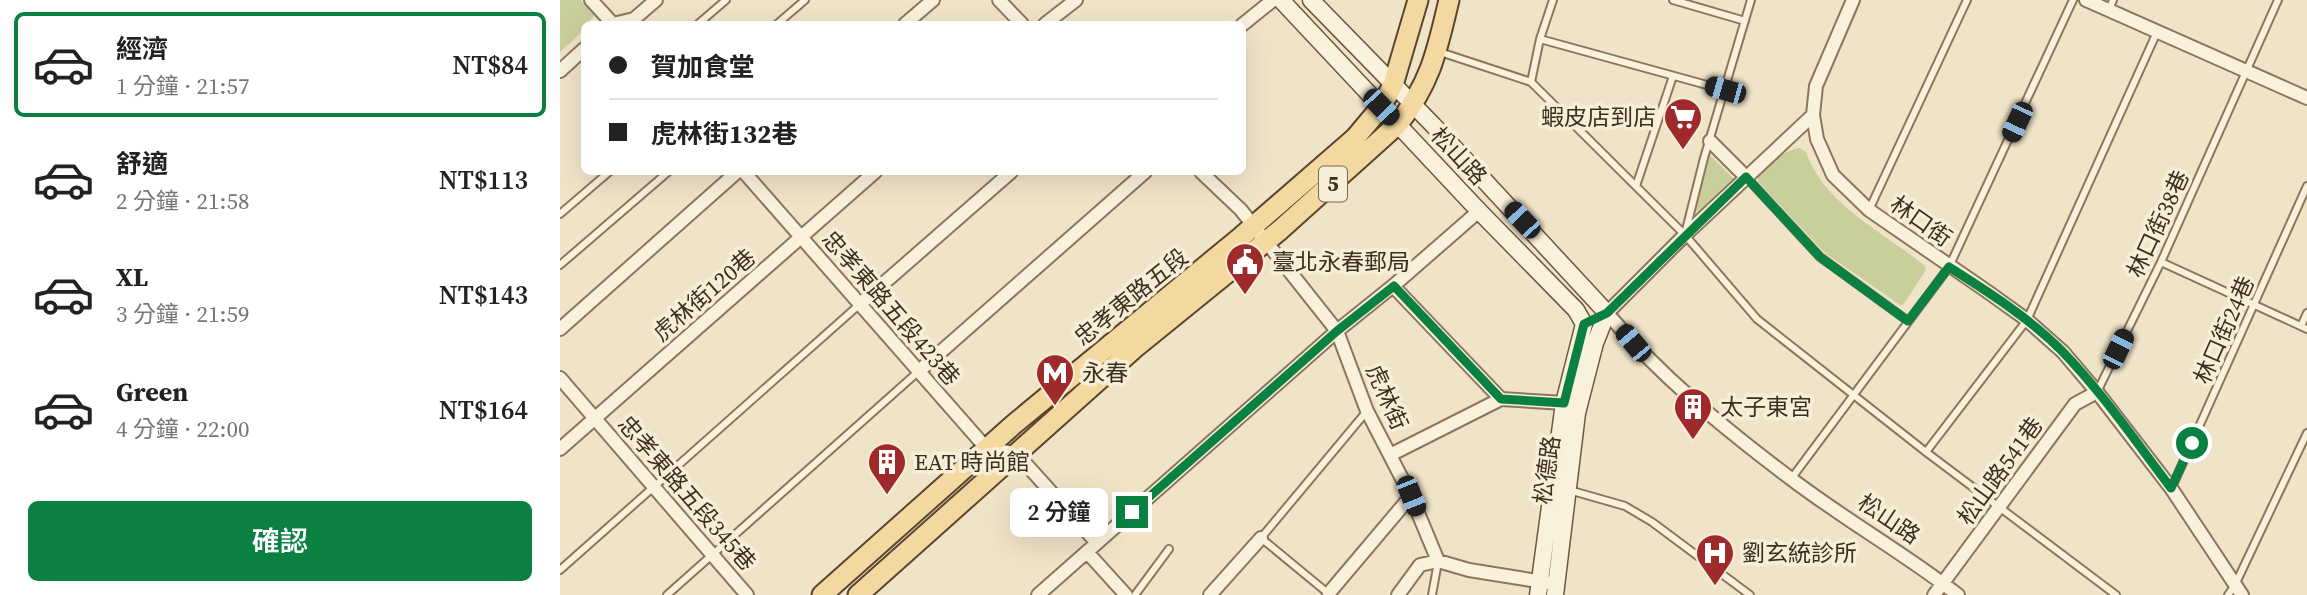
<!DOCTYPE html>
<html lang="zh-TW">
<meta charset="utf-8">
<style>
body{margin:0;font-family:"Source Serif 4","Noto Sans TC",serif;background:#f2f2f2;color:#222;height:100vh;display:flex;flex-direction:column;font-size:26px;white-space:nowrap}
*{box-sizing:border-box;margin:0}
p{font-size:23px;color:#767676}
.icon{flex:none;width:38px;height:38px;fill:none;stroke:currentColor;stroke-width:2;stroke-linecap:round;stroke-linejoin:round}
.map{position:relative;flex:1;overflow:hidden}
.panel{display:flex;flex-direction:column;background:#fff;width:560px}
.panel>*{flex:none}
.banner{position:absolute;left:21px;top:21px;width:665px;height:154px;border-radius:10px;box-shadow:0 7px 28px #0002;display:grid;align-content:center;height:154px;padding:0 28px;background:#fff}
.end{position:absolute;width:32px;height:32px;margin:-16px;border:9px solid #0b8043;background:#fff;box-shadow:0 0 0 4px #fff}
.from{border-radius:50%}
.bubble{position:absolute;height:49px;border-radius:10px;background:#fff;box-shadow:0 7px 28px #0002;font-size:23px;font-weight:600;line-height:49px;text-align:center}
.car{position:absolute;width:21px;height:42px;margin:-21px -10px;border-radius:9px;box-shadow:0 0 5px 2px #0007;background:linear-gradient(#222 24%,#8ab4d8 0 40%,#222 0 76%,#8ab4d8 0 86%,#222 0)}
.banner b{display:flex;align-items:center;gap:24px;height:66px;font-size:26px}
.banner b+b{border-top:2px solid #e0e0e0}
.banner i{width:18px;height:18px;background:#222}
ul{padding:12px 0 0;list-style:none}
li{display:flex;align-items:center;gap:21px;height:105px;margin:0 14px 10px;padding:0 14px;border:4px solid transparent;border-radius:10px}
li div{flex:1}
li b{display:block;font-size:26px}
li em{font-style:normal;font-weight:600}
li.on{border-color:#0b8043}
li>.icon{width:63px;height:63px;stroke-width:1.5}
.cta{display:flex;gap:14px;margin-top:auto;padding:14px 28px}
.cta a{flex:1;height:80px;border-radius:10px;background:#0b8043;color:#fff;font-size:28px;font-weight:600;line-height:80px;text-align:center}
main{display:flex;flex:1;min-height:0}
.map>svg:first-child{display:block}
.green{fill:#c9cf9b}
.lines{fill:none;stroke-linecap:round;stroke-linejoin:round}
.lane-casing{stroke:#8d765c;stroke-width:10}
.street-casing{stroke:#8d765c;stroke-width:16}
.secondary-casing{stroke:#6f573f;stroke-width:19}
.primary-casing{stroke:#5b4430;stroke-width:23}
.lane{stroke:#faf1dc;stroke-width:6}
.street{stroke:#faf1dc;stroke-width:12}
.secondary{stroke:#faf1dc;stroke-width:16}
.primary{stroke:#f3d9a0;stroke-width:19}
.route{stroke:#0b8043;stroke-width:9}
.labels{text-anchor:middle;stroke-width:7;stroke-linejoin:round;paint-order:stroke}
.shield{fill:#f7eed8;stroke:#756857;stroke-width:2}
.shield-label{font-size:21px;font-weight:bold;fill:#3d2e20}
.poi-label{font-size:23px;fill:#3d2e20;stroke:#f7eed8;text-anchor:start}
.street-label{font-size:23px;fill:#3d2e20;stroke:#f7eed8}
</style>
<main>
<section class="panel">
<ul>
<li class="on"><svg class="icon" aria-label="car" viewBox="0 0 24 24"><path d="M5 17H2v-5l4-1 3-4h7l3 4 3 1v5h-3M9 17h6M6 11h13"/><circle cx="7" cy="17" r="2"/><circle cx="17" cy="17" r="2"/></svg><div><b>經濟</b><p>1 分鐘 · 21:57</p></div><em>NT$84</em></li>
<li><svg class="icon" aria-label="car" viewBox="0 0 24 24"><path d="M5 17H2v-5l4-1 3-4h7l3 4 3 1v5h-3M9 17h6M6 11h13"/><circle cx="7" cy="17" r="2"/><circle cx="17" cy="17" r="2"/></svg><div><b>舒適</b><p>2 分鐘 · 21:58</p></div><em>NT$113</em></li>
<li><svg class="icon" aria-label="car" viewBox="0 0 24 24"><path d="M5 17H2v-5l4-1 3-4h7l3 4 3 1v5h-3M9 17h6M6 11h13"/><circle cx="7" cy="17" r="2"/><circle cx="17" cy="17" r="2"/></svg><div><b>XL</b><p>3 分鐘 · 21:59</p></div><em>NT$143</em></li>
<li><svg class="icon" aria-label="car" viewBox="0 0 24 24"><path d="M5 17H2v-5l4-1 3-4h7l3 4 3 1v5h-3M9 17h6M6 11h13"/><circle cx="7" cy="17" r="2"/><circle cx="17" cy="17" r="2"/></svg><div><b>Green</b><p>4 分鐘 · 22:00</p></div><em>NT$164</em></li>
</ul>
<div class="cta"><a>確認</a></div>
</section>
<div class="map">
<svg width="1747" height="595" viewBox="0 0 1747 595">
<rect width="100%" height="100%" fill="#f0e4c8"/>
<!-- green -->
<path class="green" d="M0,0H21L34,16L27,24H24L23,31L0,52Z
M1240,148L1246,152C1264,205 1324,232 1365,266L1366,270L1343,305H1340L1265,253L1198,182V177C1210,165 1222,150 1240,148Z
M1150,155L1174,179L1141,212L1134,211Z"/>
<g class="lines">
<defs>
<path id="lane" d="M1113,0L1185,21
M1549,10L1553,0
M138,24L166,0
M217,24L245,0
M980,39L1165,90
M880,52L971,82L1125,235L1197,319L1366,452L1556,595
M971,82L980,39L993,0
M1186,177L1260,257L1348,321
M1076,186L1113,76
M1309,210L1407,0
M0,214L49,172
M1126,230L1144,158L1191,0
M1601,262L1747,329
M0,265L108,172
M1741,326L1747,313
M1537,392L1601,262L1718,0
M1366,452L1467,320L1597,32
M1231,479L1389,267L1513,0
M1612,487L1747,186
M1009,490L1065,506L1092,522L1190,595
M0,570L300,304
M769,594L701,538L807,411
M107,595L359,371
M575,595L609,549
M872,595L878,562
M1668,595L1675,585L1747,433"/>
<path id="street" d="M31,0L53,24
M439,0L462,24
M1293,0L1256,86L1253,115L1257,139L1273,175L1309,210L1428,292L1467,320L1503,352L1537,392L1611,488L1682,595
M1526,0L1747,98
M53,24L74,19L96,0
M345,24L373,0
M485,24L516,0
M682,25L713,0
M0,71L24,49
M1253,115L1125,235L1047,313C1100,376 1165,429 1230,478C1285,520 1344,553 1398,595
M1150,141L1186,177
M184,172L427,449L456,453L537,543
M641,172L681,210L777,331L807,411L851,496L878,561L909,570L996,584
M833,286L941,399
M300,304L451,172
M0,329L177,172
M359,371L585,172
M0,378L187,595
M0,449L315,172
M830,455L941,399L1004,403
M527,552L566,595
M769,593L851,496
M478,595L777,331L833,286L919,211
M650,595L701,538
M838,595L860,565L878,561
M1374,595L1515,404L1537,392"/>
<path id="secondary" d="M721,0L919,211L1016,310L1024,324
M751,0L873,125L1047,313
M978,595L1004,403L1024,324
M995,595L1017,413L1035,343L1047,313"/>
<path id="primary" d="M262,595L453,425L682,236L795,138L821,107L833,85L858,0
M298,595L577,346L720,230L838,124C871,82 877,51 889,0"/>
</defs>
<!-- lane casing -->
<use href="#lane" class="lane-casing"/>
<!-- street casing -->
<use href="#street" class="street-casing"/>
<!-- secondary casing -->
<use href="#secondary" class="secondary-casing"/>
<!-- primary casing -->
<use href="#primary" class="primary-casing"/>
<!-- lane -->
<use href="#lane" class="lane"/>
<!-- street -->
<use href="#street" class="street"/>
<!-- secondary -->
<use href="#secondary" class="secondary"/>
<!-- primary -->
<use href="#primary" class="primary"/>
</g>
<g class="lines">
<!-- route -->
<path class="route" d="M572,512L777,331L834,286L941,399L1004,403L1024,324L1047,313L1186,177L1260,257L1348,321L1389,267C1428,292 1468,317 1501,350C1542,392 1576,442 1611,488L1632,443"/>
</g>
<!-- icons -->
<defs>
<symbol id="supermarket-pin" viewBox="-11 -11 22 30"><path d="M0 17L-7.5 6A9.5 9.5 0 1 1 7.5 6Z" fill="#9e2a2b" stroke="#f7eed8"/><path d="M-6-5.5h2.5l.6 2H6L4.5 2H-2.5L-4.4-4H-6ZM-1.5 3.2a1.3 1.3 0 1 0 .1 0ZM3 3.2a1.3 1.3 0 1 0 .1 0Z" fill="#fff"/></symbol>
<symbol id="civic-pin" viewBox="-11 -11 22 30"><path d="M0 17L-7.5 6A9.5 9.5 0 1 1 7.5 6Z" fill="#9e2a2b" stroke="#f7eed8"/><path d="M-.6-6.5H3V-4.5H.6V-3L4-1V1h2V6H-6V1h2V-1L-.6-3ZM-1.2 2.5V6h2.4V2.5Z" fill="#fff"/></symbol>
<symbol id="metro-pin" viewBox="-11 -11 22 30"><path d="M0 17L-7.5 6A9.5 9.5 0 1 1 7.5 6Z" fill="#9e2a2b" stroke="#f7eed8"/><path d="M-5.5 5V-5H-3L0 0L3-5H5.5V5H3V-.5L0 4L-3-.5V5Z" fill="#fff"/></symbol>
<symbol id="building-pin" viewBox="-11 -11 22 30"><path d="M0 17L-7.5 6A9.5 9.5 0 1 1 7.5 6Z" fill="#9e2a2b" stroke="#f7eed8"/><path d="M-4-6H4V6H1V3H-1V6H-4ZM-2.5-4.3h1.7v1.8h-1.7ZM.8-4.3h1.7v1.8H.8ZM-2.5-1h1.7V.8h-1.7ZM.8-1h1.7V.8H.8Z" fill="#fff"/></symbol>
<symbol id="hospital-pin" viewBox="-11 -11 22 30"><path d="M0 17L-7.5 6A9.5 9.5 0 1 1 7.5 6Z" fill="#9e2a2b" stroke="#f7eed8"/><path d="M-5-5h3v3.5h4V-5h3V5h-3V1.5h-4V5h-3Z" fill="#fff"/></symbol>
</defs>
<g fill-rule="evenodd">
<use href="#supermarket-pin" x="1101" y="95" width="44" height="60"/>
<use href="#civic-pin" x="663" y="240" width="44" height="60"/>
<use href="#metro-pin" x="473" y="351" width="44" height="60"/>
<use href="#building-pin" x="1111" y="385" width="44" height="60"/>
<use href="#building-pin" x="305" y="440" width="44" height="60"/>
<use href="#hospital-pin" x="1133" y="531" width="44" height="60"/>
</g>
<g class="labels">
<!-- shield labels -->
<rect class="shield" x="759" y="166.5" width="28" height="35" rx="5"/>
<g class="shield-label">
<text x="773" y="191">5</text>
</g>
<!-- poi labels -->
<g class="poi-label">
<text x="1096" y="125" text-anchor="end">蝦皮店到店</text>
<text x="712" y="270">臺北永春郵局</text>
<text x="522" y="381">永春</text>
<text x="1160" y="415">太子東宮</text>
<text x="354" y="470">EAT 時尚館</text>
<text x="1182" y="561">劉玄統診所</text>
</g>
<!-- street labels -->
<g class="street-label">
<text transform="translate(899 156) rotate(47)" y="8">松山路</text>
<text transform="translate(1361 221) rotate(35)" y="8">林口街</text>
<text transform="translate(1598 224) rotate(-65)" y="8">林口街38巷</text>
<text transform="translate(144 295) rotate(-41)" y="8">虎林街120巷</text>
<text transform="translate(571 297) rotate(-39)" y="8">忠孝東路五段</text>
<text transform="translate(331 308) rotate(49)" y="8">忠孝東路五段423巷</text>
<text transform="translate(1664 330) rotate(-66)" y="8">林口街24巷</text>
<text transform="translate(827 397) rotate(66)" y="8">虎林街</text>
<text transform="translate(987 470) rotate(-82)" y="8">松德路</text>
<text transform="translate(1440 471) rotate(-54)" y="8">松山路541巷</text>
<text transform="translate(127 493) rotate(49)" y="8">忠孝東路五段345巷</text>
<text transform="translate(1329 519) rotate(34)" y="8">松山路</text>
</g>
</g>
</svg>
<i class="end from" style="left:1632px;top:443px"></i>
<i class="end" style="left:572px;top:512px"></i>
<div class="bubble" style="left:450px;top:488px;width:98px">2 分鐘</div>
<i class="car" style="left:1165px;top:90px;rotate:286deg"></i>
<i class="car" style="left:821px;top:107px;rotate:136deg"></i>
<i class="car" style="left:1457px;top:122px;rotate:205deg"></i>
<i class="car" style="left:962px;top:220px;rotate:317deg"></i>
<i class="car" style="left:1073px;top:343px;rotate:320deg"></i>
<i class="car" style="left:1558px;top:349px;rotate:26deg"></i>
<i class="car" style="left:851px;top:496px;rotate:158deg"></i>
<div class="banner">
<b><i class="from"></i>賀加食堂</b>
<b><i></i>虎林街132巷</b>
</div>
</div>
</main>
